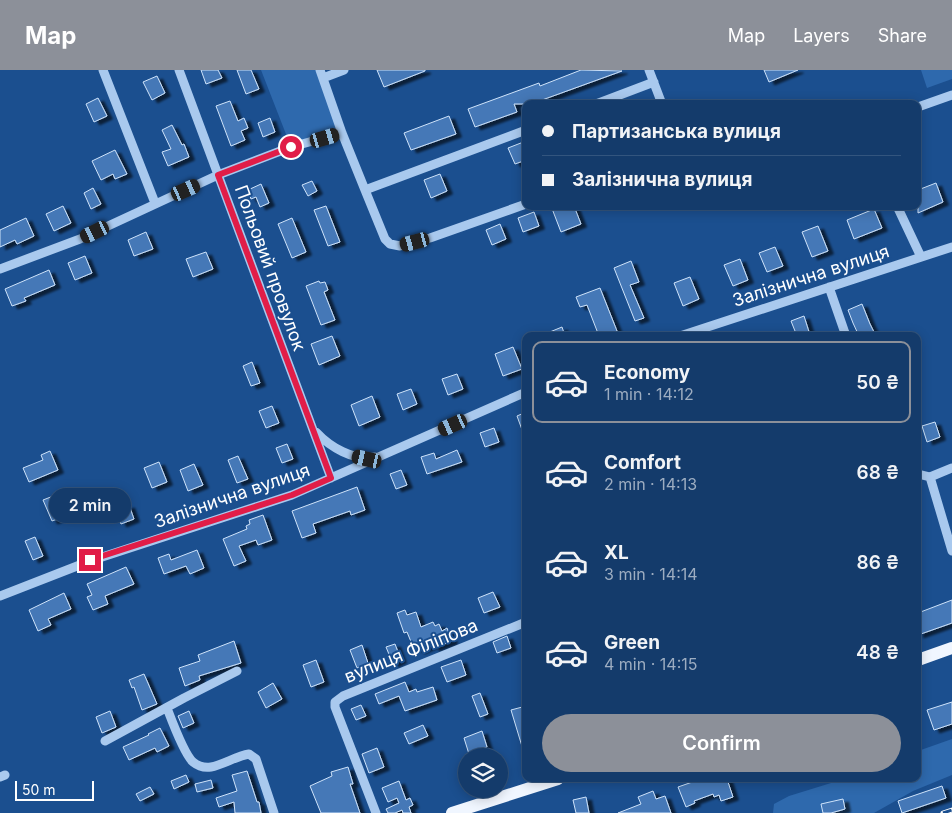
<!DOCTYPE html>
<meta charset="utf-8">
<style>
body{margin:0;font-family:Inter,sans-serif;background:#1d4271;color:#f1f3f6;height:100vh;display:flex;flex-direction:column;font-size:19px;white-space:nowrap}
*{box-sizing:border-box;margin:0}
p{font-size:16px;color:#9dadc1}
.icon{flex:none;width:28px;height:28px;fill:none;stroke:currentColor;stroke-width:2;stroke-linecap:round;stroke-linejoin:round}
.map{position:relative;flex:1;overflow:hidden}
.sheet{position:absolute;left:522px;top:262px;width:399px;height:450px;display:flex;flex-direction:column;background:#143b6b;border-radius:10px;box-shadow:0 2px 12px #0003,0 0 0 1px #33557e}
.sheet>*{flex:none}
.hud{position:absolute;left:522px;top:30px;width:399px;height:110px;border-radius:10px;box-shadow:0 2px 12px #0003,0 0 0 1px #33557e;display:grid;align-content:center;height:110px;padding:0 20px;background:#143b6b}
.buttons{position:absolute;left:458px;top:678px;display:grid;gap:10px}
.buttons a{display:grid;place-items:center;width:50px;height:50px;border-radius:50%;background:#143b6b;box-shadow:0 2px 12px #0003,0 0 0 1px #33557e;font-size:25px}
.scale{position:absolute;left:15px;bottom:12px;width:79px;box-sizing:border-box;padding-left:5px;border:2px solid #fff;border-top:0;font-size:14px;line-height:18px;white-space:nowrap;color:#fff;-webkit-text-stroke:4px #1b4f8f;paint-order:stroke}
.end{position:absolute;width:22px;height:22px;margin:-11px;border:6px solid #e11d48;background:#fff;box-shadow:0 0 0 2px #fff}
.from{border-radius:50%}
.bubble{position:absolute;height:35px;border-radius:18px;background:#143b6b;box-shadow:0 2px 12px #0003,0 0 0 1px #33557e;font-size:16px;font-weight:600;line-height:35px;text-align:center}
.car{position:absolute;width:15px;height:30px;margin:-15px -8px;border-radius:6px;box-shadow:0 0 4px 1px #0007;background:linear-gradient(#222 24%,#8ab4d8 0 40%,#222 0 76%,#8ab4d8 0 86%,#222 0)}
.hud b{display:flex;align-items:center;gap:18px;height:48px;font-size:19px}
.hud b+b{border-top:1px solid #33557e}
.hud i{width:12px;height:12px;background:#f1f3f6}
ul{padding:9px 0 0;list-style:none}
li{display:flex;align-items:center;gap:15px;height:82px;margin:0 10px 8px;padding:0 10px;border:2px solid transparent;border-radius:10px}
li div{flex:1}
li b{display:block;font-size:19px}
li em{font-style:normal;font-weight:600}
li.selected{border-color:#8c9099}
li>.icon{width:45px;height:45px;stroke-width:1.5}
.primary-button{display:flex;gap:10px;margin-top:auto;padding:10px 20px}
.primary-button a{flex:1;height:58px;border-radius:30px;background:#8c9099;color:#fff;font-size:20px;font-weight:600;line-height:58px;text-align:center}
header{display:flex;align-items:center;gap:30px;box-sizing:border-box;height:70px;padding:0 25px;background:#8c9099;color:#fff}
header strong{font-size:24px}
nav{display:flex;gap:28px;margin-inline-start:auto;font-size:18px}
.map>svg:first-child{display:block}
.green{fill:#2e69ad}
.building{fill:#4478b7;stroke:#cfe3fa;filter:url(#shadow)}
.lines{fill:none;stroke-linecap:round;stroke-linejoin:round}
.minor{stroke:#a9c9ee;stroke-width:9}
.major{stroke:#f0f6ff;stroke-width:12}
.rail-casing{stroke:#fff;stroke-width:5}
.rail{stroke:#1b4f8f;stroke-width:3;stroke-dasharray:9;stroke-linecap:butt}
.route{stroke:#e11d48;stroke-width:6}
.labels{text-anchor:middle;stroke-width:4;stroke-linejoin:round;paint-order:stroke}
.street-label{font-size:18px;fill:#fff;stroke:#1b4f8f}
</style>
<header>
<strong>Map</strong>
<nav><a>Map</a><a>Layers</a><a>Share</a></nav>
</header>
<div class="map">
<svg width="952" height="743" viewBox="0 0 952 743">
<defs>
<filter id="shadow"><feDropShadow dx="5.5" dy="3" stdDeviation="1" flood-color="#0009"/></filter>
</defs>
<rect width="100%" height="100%" fill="#1b4f8f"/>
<!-- green -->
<path class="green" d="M261,0H320L342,63L291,77Z
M921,0H952V9L927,18Z
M952,669V705L913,721L874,743H773L774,734L789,726L844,709H918V681Z"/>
<!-- building -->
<path class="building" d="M201,0H218L222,8L206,14Z
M237,0H251L259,19L246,24Z
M377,0H425V1L384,17Z
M581,0L622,1L531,34H514L517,42L475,57L468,39L539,13L540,16Z
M764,0H798L769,12Z
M157,6L165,23L152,30L143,12Z
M98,28L107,46L94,52L86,34Z
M230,31L238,51L244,48L248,58L241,61L245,70L231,76L216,36Z
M449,46L456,64L411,80L404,63Z
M270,48L275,62L263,67L258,53Z
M172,55L182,75L184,74L189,87L168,96L162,82L171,79L162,60Z
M526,71V90L515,94L508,78Z
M115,80L127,104L115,109L113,104L101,110L92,91Z
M440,104L447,121L431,128L424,110Z
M312,111L317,121L308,126L302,115Z
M936,113L943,132L918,143V120Z
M261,114L269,133L260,137L256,127L251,129L248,120Z
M93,118L101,134L91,139L84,123Z
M63,136L71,153L54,161L46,144Z
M326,136L340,172L328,176L314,140Z
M551,136H574L581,154L561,162Z
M874,139L882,158L854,169L847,150Z
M534,142L539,156L523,162L518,148Z
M26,148L34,166L17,174L15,170L0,177V160Z
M292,148L306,182L292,188L278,154Z
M500,154L506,169L492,175L486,160Z
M818,156L828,181L812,187L802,162Z
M146,162L153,179L134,186L128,170Z
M775,177L783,196L767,202L759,183Z
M206,182L213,199L193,207L186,189Z
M85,186L92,203L75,210L68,193Z
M740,189L748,210L733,216L724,195Z
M631,191L639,212L630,215L644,248L635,251L614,198Z
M49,200L55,215L24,228L26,231L12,236L5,219Z
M690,207L699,229L683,236L674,213Z
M319,211L320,213L325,212L328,220L324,222L335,250L321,255L306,216Z
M600,218L617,261L604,266H599L587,235L580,237L576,227Z
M862,234L870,254L876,266H859L853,253L848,240Z
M804,246L810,265L797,266L791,251Z
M562,257L565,266H540Z
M332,266L340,286L319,295L311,274Z
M513,277L522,299L503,306L495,284Z
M252,292L260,313L251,316L243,296Z
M457,304L463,319L448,325L442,309Z
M411,319L417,334L403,340L397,324Z
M372,326L380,347L359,356L351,335Z
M272,336L279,353L266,358L259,341Z
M526,342V368H525L517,346Z
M935,352L940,367L927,372L922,356Z
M494,358L499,372L485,377L480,363Z
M287,374L293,389L282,393L276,378Z
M457,380L462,392L427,404L421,387L434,383L436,389Z
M50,381L58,400L29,412L23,398L43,390L41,385Z
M238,386L248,409L237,413L228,390Z
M159,392L167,412L152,418L144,398Z
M194,394L203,415L188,421L180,400Z
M401,400L407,415L396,419L390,404Z
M357,417L365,440L351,445L350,441L313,454L316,463L302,468L292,441Z
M61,423L65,433L68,431L72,443L52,451L43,430Z
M102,431L107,443L95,448L90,436Z
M129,435L134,449L121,454L116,440Z
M263,445L272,470L258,475L256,470L239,476L246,491L234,496L223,469L247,459L246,456L250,454L249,450Z
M35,467L43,486L33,490L25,471Z
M197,480L204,498L190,504L186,496L164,504L158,488L169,484L171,490Z
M126,497L134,514L105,526L108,534L93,540L87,527L92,525L87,514Z
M493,522L500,537L484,543L478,528Z
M64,523L71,539L48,549L51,555L38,561L29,540Z
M952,530V553L918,565V543Z
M405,540L407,545L416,542L421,557L433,552L435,556L439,554L442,561L447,558L452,571L434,578L433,575L419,581L418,578L414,579L407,562L404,563L397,543Z
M507,566L511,578L497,583L493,572Z
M234,571L241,593L199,606L200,610L185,616L179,598L200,591L198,585Z
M395,574L401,590L393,594L386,577Z
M362,575L368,593L357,598L350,580Z
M316,590L324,612L311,617L303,595Z
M461,590L466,605L447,612L441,597Z
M144,604L157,634L142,640L134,617L132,618L129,610Z
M405,612L409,622L416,619L417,622L433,617L437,630L405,641L399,626L379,634L375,624Z
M273,613L282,629L266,638L258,622Z
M480,623L488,644L480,647L472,626Z
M952,632V654L934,660L927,640Z
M361,635L366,646L356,650L351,639Z
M526,636V683H524L511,640Z
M110,641L116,657L102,663L96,647Z
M189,641L194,653L183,658L178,646Z
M423,655L428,666L409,674L404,663Z
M160,658L169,676L157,682L155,678L129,690L123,677L149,665L148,664Z
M482,661L487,677L469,684L464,668Z
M377,678L384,697L369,703L362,684Z
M348,697L353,714H350L360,743H321L310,716L332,706L331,702Z
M247,701L257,732H259L261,743H235L234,732L219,737L216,728L237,721L232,705Z
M186,705L189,712L174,719L171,711Z
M701,709H727L733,727L721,731L719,725L714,727L713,724L694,731L695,733L686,737L678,717Z
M211,710L213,718L197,722L195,714Z
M399,711L406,730L410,728L413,735L409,737L411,743H403L402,740L395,743H388L386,739L399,733L397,728L388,732L382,718Z
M942,716L946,728L902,743L898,731Z
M150,717L154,724L140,731L136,724Z
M653,721L656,729L665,726L671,743H618L641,734L638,727Z
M586,727L589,743H576L573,730Z
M843,729L845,739L831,743H823L821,734Z"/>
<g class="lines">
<!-- minor -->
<path class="minor" d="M103,0L155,133
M179,0L331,408
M320,0L342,63L365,120L526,60
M649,0L662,34
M323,8L344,0
M596,34L654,12
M918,37L952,25
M365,120L385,169L390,174L400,176L430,168L526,134
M897,136L921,187
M0,199L80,169L218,105L291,77L342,63
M829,217L846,266
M680,266L952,177
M316,362C330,377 353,391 375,387
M918,404L930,407L952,398
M930,407L952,481
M0,526L90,491L292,425L526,322
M167,638C172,651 184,684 193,692C198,696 205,698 211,697C222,695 237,686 249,684L256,689L274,743
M105,671L184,628L237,601
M0,707L5,705
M376,743L335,637V632L343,626L526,552"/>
<!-- major -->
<path class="major" d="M918,590L952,578
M452,743L558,709"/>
<defs>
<path id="rail" d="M943,743L952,740"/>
</defs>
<!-- rail casing -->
<use href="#rail" class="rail-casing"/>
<!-- rail -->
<use href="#rail" class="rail"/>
</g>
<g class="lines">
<!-- route -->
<path class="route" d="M90,490L292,425L331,408L218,105L291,77"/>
</g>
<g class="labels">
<!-- street labels -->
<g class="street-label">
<text transform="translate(270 198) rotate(70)" y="6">Польовий провулок</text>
<text transform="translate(811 206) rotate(-18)" y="6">Залізнична вулиця</text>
<text transform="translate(232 426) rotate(-19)" y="6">Залізнична вулиця</text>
<text transform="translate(411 581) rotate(-22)" y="6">вулиця Філіпова</text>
</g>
</g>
</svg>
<div class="buttons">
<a><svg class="icon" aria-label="layers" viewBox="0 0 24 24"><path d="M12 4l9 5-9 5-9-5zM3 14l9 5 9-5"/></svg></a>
</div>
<div class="scale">50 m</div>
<i class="end from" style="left:291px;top:77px"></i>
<i class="end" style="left:90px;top:490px"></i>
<div class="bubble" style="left:49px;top:418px;width:82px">2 min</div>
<i class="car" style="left:325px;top:68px;rotate:74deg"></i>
<i class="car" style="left:186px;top:120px;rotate:66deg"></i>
<i class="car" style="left:95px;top:162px;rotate:244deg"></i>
<i class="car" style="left:415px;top:172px;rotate:255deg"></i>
<i class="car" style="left:453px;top:355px;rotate:246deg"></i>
<i class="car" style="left:367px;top:389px;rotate:283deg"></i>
<div class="hud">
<b><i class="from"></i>Партизанська вулиця</b>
<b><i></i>Залізнична вулиця</b>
</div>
<section class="sheet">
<ul>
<li class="selected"><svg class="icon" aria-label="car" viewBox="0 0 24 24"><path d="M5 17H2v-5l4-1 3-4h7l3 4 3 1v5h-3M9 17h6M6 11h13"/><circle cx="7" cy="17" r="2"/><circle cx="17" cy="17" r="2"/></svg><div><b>Economy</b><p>1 min · 14:12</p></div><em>50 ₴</em></li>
<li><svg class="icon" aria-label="car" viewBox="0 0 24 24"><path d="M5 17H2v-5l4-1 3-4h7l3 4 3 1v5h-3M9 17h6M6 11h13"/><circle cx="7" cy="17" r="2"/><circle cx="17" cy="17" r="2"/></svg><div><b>Comfort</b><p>2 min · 14:13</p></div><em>68 ₴</em></li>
<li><svg class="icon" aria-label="car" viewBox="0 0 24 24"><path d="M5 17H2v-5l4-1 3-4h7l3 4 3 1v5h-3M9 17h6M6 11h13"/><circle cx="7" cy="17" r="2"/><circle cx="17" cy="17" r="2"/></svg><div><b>XL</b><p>3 min · 14:14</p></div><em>86 ₴</em></li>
<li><svg class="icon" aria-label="car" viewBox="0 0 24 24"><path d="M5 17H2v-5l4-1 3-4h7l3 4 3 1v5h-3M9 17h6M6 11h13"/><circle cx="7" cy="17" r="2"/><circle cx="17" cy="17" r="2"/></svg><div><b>Green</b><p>4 min · 14:15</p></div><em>48 ₴</em></li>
</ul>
<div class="primary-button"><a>Confirm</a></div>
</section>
</div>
